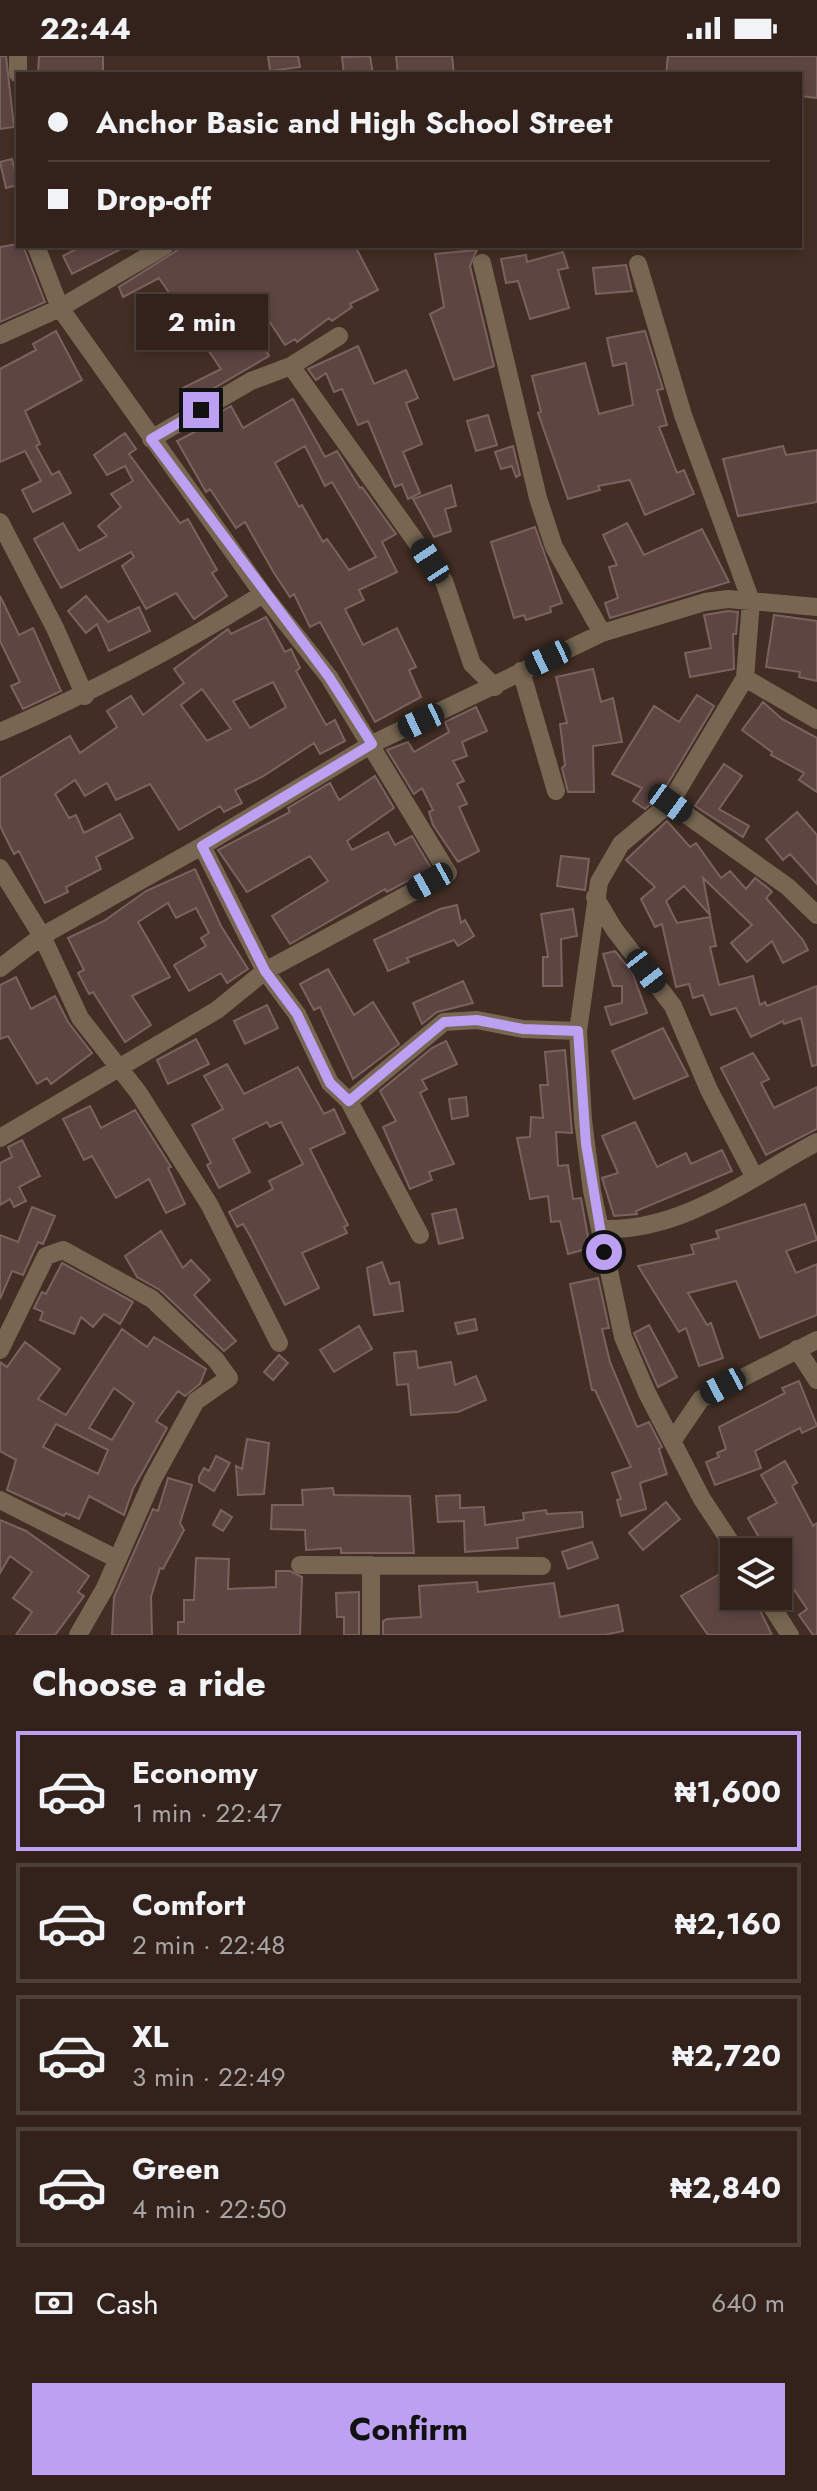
<!DOCTYPE html>
<meta charset="utf-8">
<style>
body{margin:0;font-family:Jost,sans-serif;background:#3d2f28;color:#f1f3f6;height:100vh;display:flex;flex-direction:column;font-size:30px;white-space:nowrap}
*{box-sizing:border-box;margin:0}
p{font-size:26px;color:#a8a4a3}
.icon{flex:none;width:44px;height:44px;fill:none;stroke:currentColor;stroke-width:2;stroke-linecap:round;stroke-linejoin:round}
.map{position:relative;height:1579px;overflow:hidden}
.drawer{display:flex;flex-direction:column;background:#32221b;flex:1}
.drawer>*{flex:none}
.banner{position:absolute;left:16px;top:16px;width:786px;height:176px;border-radius:0px;box-shadow:0 4px 12px #0003,0 0 0 2px #4d3f3a;display:grid;align-content:center;height:176px;padding:0 32px;background:#32221b}
.fabs{position:absolute;left:720px;top:1482px;display:grid;gap:16px}
.fabs a{display:grid;place-items:center;width:72px;height:72px;border-radius:0px;background:#32221b;box-shadow:0 4px 12px #0003,0 0 0 2px #4d3f3a;font-size:40px}
.end{position:absolute;width:36px;height:36px;margin:-18px;border:10px solid #bca0f2;background:#111;box-shadow:0 0 0 4px #111}
.from{border-radius:50%}
.bubble{position:absolute;height:56px;border-radius:0px;background:#32221b;box-shadow:0 4px 12px #0003,0 0 0 2px #4d3f3a;font-size:26px;font-weight:700;line-height:56px;text-align:center}
.car{position:absolute;width:24px;height:48px;margin:-24px -12px;border-radius:10px;box-shadow:0 0 6px 2px #0007;background:linear-gradient(#222 24%,#8ab4d8 0 40%,#222 0 76%,#8ab4d8 0 86%,#222 0)}
.banner b{display:flex;align-items:center;gap:28px;height:76px;font-size:30px}
.banner b+b{border-top:2px solid #4d3f3a}
.banner i{width:20px;height:20px;background:#f1f3f6}
ul{padding:0;list-style:none}
li{display:flex;align-items:center;gap:24px;height:120px;margin:0 16px 12px;padding:0 16px;border:4px solid #4d3f3a;border-radius:0px}
li div{flex:1}
li b{display:block;font-size:30px}
li em{font-style:normal;font-weight:700}
li.selected{border-color:#bca0f2}
li>.icon{width:72px;height:72px;stroke-width:1.5}
h2{padding:0 32px;font-size:36px;line-height:96px}
.pay{display:flex;align-items:center;gap:20px;height:88px;padding:0 32px;font-size:30px}
.pay p{margin-inline-start:auto}
.action{display:flex;gap:16px;margin-top:auto;padding:16px 32px}
.action a{flex:1;height:92px;border-radius:0px;background:#bca0f2;color:#111;font-size:32px;font-weight:700;line-height:92px;text-align:center}
.status{display:flex;justify-content:space-between;align-items:center;height:56px;padding:0 40px;background:#32221b;direction:ltr}
.status svg{height:22px;fill:currentColor}
.map>svg:first-child{display:block}
.building{fill:#5d4542;stroke:#7c625f;stroke-width:2;fill-rule:evenodd}
.lines{fill:none;stroke-linecap:round;stroke-linejoin:round}
.street{stroke:#766652;stroke-width:18}
.route{stroke:#bca0f2;stroke-width:10}
</style>
<div class="status"><b>22:44</b><svg viewBox="0 0 49 12"><path d="M0 12V9h3v3zM5 12V6h3v6zM10 12V3h3v9zM15 12V0h3v12zM26 1h20v11H26zM47 4h2v5h-2z"/></svg></div>
<div class="map">
<svg width="817" height="1579" viewBox="0 0 817 1579">
<rect width="100%" height="100%" fill="#422e24"/>
<!-- building -->
<path class="building" d="M0,0H6L14,71L0,73Z
M39,0H103V18H38Z
M268,0H298L300,11L270,15Z
M370,0L373,18H344L342,1Z
M396,0H452L454,18H398Z
M668,0H817V42L800,40V18H666Z
M12,103L18,129L6,132L0,106Z
M18,188L23,190L45,246L0,266V191Z
M82,190H127L72,218L63,200Z
M184,190H355L378,234L350,248L352,251L332,265L329,262L297,286L295,283L285,289L265,259L251,268L269,300L190,346L183,332L221,313L159,222L123,241L119,231Z
M477,194L470,210L494,310L454,324L430,258L444,251L435,198Z
M563,196L568,212L558,214L569,252L530,263L518,225L506,227L501,203L526,199L527,206Z
M626,209L632,235L596,238L593,212Z
M56,275L82,324L25,355L40,388L36,390L52,419L59,415L71,437L33,456L22,434L41,425L25,395L0,406V313L36,294L33,288Z
M645,275L663,333L657,334L667,369L659,371L677,417L684,414L694,438L645,459L630,424L598,430L600,434L568,443L538,357L541,356L532,320L585,307L599,358L633,349L626,307L613,310L607,282Z
M358,290L374,328L406,314L418,342L406,347L422,388L403,396L420,437L408,443L402,428L395,431L368,365L358,369L342,333L334,336L326,317L316,324L308,313Z
M293,343L325,401L337,395L360,432L362,431L396,478L382,486L397,516L359,534L364,544L345,553L363,589L397,572L416,611L409,614L421,641L375,666L320,566L310,571L294,538L290,541L274,517L245,466L236,472L210,433L206,436L177,385L220,363L217,358L231,350L243,372ZM305,390L325,430L332,426L376,501L349,514L327,483L323,486L302,449L299,451L275,407Z
M488,359L497,389L476,395L467,365Z
M125,377L136,393L129,398L180,467L188,463L217,514L212,517L227,540L194,563L176,537L146,553L122,510L134,501L131,496L61,532L34,483L63,467L79,495L107,480L98,470L121,451L111,438L133,425L125,410L107,419L94,399Z
M513,390L520,419L516,421L512,410L501,413L495,396Z
M783,390L786,399L817,394V446L738,460L723,403Z
M451,429L456,450L445,453L451,475L434,481L413,443Z
M627,467L644,499L702,473L729,526L610,562L605,547L618,542L609,511L617,509L603,479Z
M535,471L562,547L550,551L551,556L526,564L524,559L514,562L491,486Z
M0,540L19,579L33,572L61,635L23,653L11,630L20,626L0,585Z
M86,540L108,566L139,551L150,575L109,595L97,568L86,577L68,555Z
M728,555L738,556L736,578H733L734,613L690,621L685,597L711,592L704,559Z
M774,559L817,565V625L799,621L800,616L766,611Z
M266,561L285,596L291,593L300,612L296,615L326,669L335,664L345,685L320,698L314,687L262,721L235,734L242,747L224,756L220,750L179,774L150,728L116,744L107,727L85,740L75,724L55,738L69,762L76,759L84,777L120,758L133,782L96,801L101,813L66,831L68,836L45,847L19,795L14,798L0,770V722L70,680L80,697L117,671L107,655L131,640L143,659L184,627L174,613L228,573L231,578ZM273,626L286,651L250,672L233,645ZM202,633L231,673L207,685L181,649Z
M593,613L601,646L613,642L622,686L593,690L594,736H568L562,712L565,709L560,668L567,667L556,621Z
M697,639L714,650L661,739L645,753L633,745L642,732L612,718L654,650L679,666Z
M763,646L782,663L817,682V736L799,724L804,717L771,699L772,696L742,674Z
M476,651L487,675L462,686L467,700L453,705L464,725L457,728L467,748L459,751L479,795L458,806L433,769L429,756L433,754L422,732L414,738L387,694L408,686L414,696L449,676L445,666Z
M724,708L742,720L719,753L749,770L743,781L695,750Z
M375,720L394,752L347,785L352,794L388,776L395,789L412,780L431,812L387,836L385,833L290,888L272,860L328,825L310,800L247,836L218,794L290,756L288,752L330,727L339,744Z
M797,756L817,779V828L790,798L783,804L766,783Z
M667,765L690,791L696,787L721,822L730,815L746,833L755,822L768,832L772,836L766,842L803,884L808,894L783,907L772,885L747,906L731,887L752,869L703,822L710,859L684,830L666,845L677,867L710,861L716,890L710,891L719,929L753,920L760,949L765,946L767,950L817,930V1009L812,1010L801,962L784,968L783,965L751,981L736,952L711,959L703,939L693,942L689,928L676,931L662,868L655,871L641,843L655,831L626,804Z
M561,800L589,803L585,834L557,830Z
M195,813L221,870L248,913L227,927L221,917L189,935L174,909L206,890L201,882L209,877L196,852L176,862L168,847L138,866L170,921L132,940L151,969L125,986L93,936L89,938L78,917L84,914L68,882L104,865L146,835Z
M457,849L461,867L465,864L474,880L458,890L454,884L407,902L409,906L388,915L374,884L440,853Z
M573,853L577,880L561,883L562,930H543V901H548L541,858Z
M615,895L632,916L647,957L611,969L605,951L622,947V930H613L603,898Z
M328,913L354,959L373,946L399,988L353,1023L320,951L314,954L300,928Z
M16,921L31,953L55,940L68,966L92,997L51,1028L47,1022L37,1028L8,980L0,983V929Z
M463,925L473,947L437,956L422,968L413,947Z
M267,949L278,972L245,988L234,965Z
M663,972L688,1020L634,1043L612,995Z
M196,983L209,1008L168,1028L157,1004Z
M446,985L457,1008L422,1024L427,1033L420,1037L454,1108L429,1116L432,1124L410,1133L383,1071L396,1065L380,1035L432,992Z
M565,994L572,1077L556,1076L558,1110L568,1109L573,1143L581,1142L590,1192L568,1198L560,1165L551,1166L548,1140L530,1143L517,1082L530,1081L531,1061L543,1062L540,1029H548L545,996Z
M753,997L769,1023L761,1027L774,1052L817,1031V1073L766,1099L721,1012Z
M227,1008L244,1038L298,1011L324,1058L334,1053L345,1077L310,1093L348,1169L344,1171L347,1177L302,1197L319,1232L285,1249L249,1178L243,1168L237,1171L229,1156L273,1133L269,1125L303,1108L281,1066L270,1071L267,1066L233,1083L250,1116L219,1132L207,1109L211,1107L192,1069L223,1053L204,1020Z
M466,1041L468,1060L452,1063L449,1043Z
M90,1050L101,1072L135,1054L171,1111L168,1112L185,1148L166,1157L149,1123L116,1142L92,1100L84,1104L63,1063Z
M635,1066L657,1111L686,1097L691,1108L722,1094L732,1115L636,1155L637,1158L614,1160L602,1122L618,1117L602,1080Z
M22,1084L40,1120L19,1131L26,1145L14,1151L10,1143L0,1149V1107L12,1101L8,1091Z
M805,1148L817,1184L786,1195L796,1217L817,1208V1259L760,1282L736,1225L688,1237L707,1269L711,1267L723,1302L699,1310L686,1272L679,1276L638,1210L694,1198L691,1189L719,1182L716,1175Z
M32,1151L55,1160L43,1188L38,1186L23,1219L12,1215L0,1243V1179L18,1186Z
M456,1153L463,1182L439,1188L432,1158Z
M161,1175L183,1212L191,1204L210,1224L194,1239L236,1285L224,1295L160,1234L137,1221L125,1200Z
M382,1206L390,1228L399,1226L403,1255L374,1259L367,1212Z
M62,1207L133,1246L120,1268L104,1258L93,1271L81,1261L74,1278L40,1264L43,1256L34,1252L42,1236L46,1238Z
M598,1222L609,1272L602,1273L610,1306L637,1371L649,1366L662,1391L659,1393L667,1418L640,1427L646,1453L621,1460L617,1444L621,1443L612,1417L631,1411L595,1334H592L570,1228Z
M475,1263L477,1274L458,1278L455,1267Z
M649,1269L677,1321L658,1331L634,1277Z
M359,1270L372,1293L334,1316L320,1294Z
M122,1273L147,1291L154,1281L206,1313L200,1328L185,1340L178,1335L156,1365L167,1372L133,1433L124,1459L89,1440L79,1463L66,1457L64,1460L7,1434L16,1404L0,1395V1306L7,1311L25,1286L60,1313L38,1343L66,1359ZM114,1332L134,1347L112,1384L89,1372ZM56,1368L108,1394L98,1418L43,1391Z
M416,1295L418,1312L451,1306L455,1329L476,1320L486,1344L458,1356L411,1359L408,1328L397,1329L394,1297Z
M279,1299L288,1307L273,1324L264,1316Z
M799,1325L817,1370L802,1377L800,1372L755,1395L761,1412L715,1429L706,1406L719,1401L717,1397L726,1393L719,1371L785,1337L782,1332Z
M247,1383L269,1387L264,1438L238,1439L236,1410L242,1413Z
M216,1400L230,1407L214,1435L199,1426V1421L204,1412L209,1415Z
M785,1405L797,1427L792,1430L813,1470L817,1467V1579H813L799,1559L807,1553L778,1510V1496H767L748,1462L777,1447L761,1419Z
M168,1422L192,1429L180,1467L184,1474L163,1513L160,1512L151,1541L152,1579H112L114,1541L153,1453L158,1455Z
M333,1432L334,1439L410,1440L414,1497H341V1492L306,1494L305,1474L271,1473L272,1449H303L302,1434Z
M460,1439V1452L484,1451L485,1469L524,1464L523,1457L546,1454L547,1458L582,1456L583,1471L517,1482L518,1492L465,1496L464,1465L438,1466L436,1440Z
M666,1446L680,1463L643,1494L629,1477Z
M221,1454L232,1461L223,1475L213,1469Z
M0,1464L26,1475L89,1520L78,1536L84,1540L55,1579H16L32,1556L13,1542L32,1516L10,1500L0,1517Z
M592,1486L598,1502L568,1513L562,1496Z
M196,1502L229,1503L228,1533L276,1531V1515H290L302,1521L300,1579H178V1566H184V1544H194Z
M734,1510V1540H753L772,1579H708L681,1540Z
M477,1526L478,1536L554,1527L560,1561L618,1549L623,1575L604,1579H383V1565L387,1563L421,1561L419,1530Z
M359,1536V1579H344V1561H337L336,1537Z"/>
<g class="lines">
<!-- street -->
<path class="street" d="M18,0V18
M482,207L538,442L554,491L602,577
M638,208L683,359L751,545L745,622L670,747L621,788L599,826L578,975L583,1064L592,1135L623,1281L647,1337L702,1443L737,1496
M0,279L60,252L165,190
M291,310L339,280
M151,383L251,325L291,310L444,525L472,608L495,631
M0,466L55,572L85,640
M521,615L556,735
M745,622L817,664
M0,676C92,636 178,591 263,538
M670,747L788,831L817,859
M202,790L265,915L297,958L330,1027L349,1045L444,966L477,964L523,973L578,975
M0,812L42,880L80,962L138,1036L209,1148L279,1287
M595,841L614,873L673,950L709,1034L754,1120
M0,912L42,880L202,790L372,688L602,577L705,546L728,543L817,551
M349,1045L420,1179
M0,1082L217,954L265,915L448,817L329,621L263,538L60,252L36,190
M601,1173C683,1176 748,1123 817,1086
M797,1293L817,1324
M0,1294L46,1200L63,1194L152,1243L216,1304L229,1322L196,1345L153,1423L105,1532L78,1579
M673,1384L701,1343L817,1284
M0,1444L117,1503
M300,1509L542,1510
M371,1509V1579
M765,1540L790,1579"/>
</g>
<g class="lines">
<!-- route -->
<path class="route" d="M201,354L151,383L329,621L372,688L202,790L265,915L297,958L330,1027L349,1045L444,966L477,964L523,973L578,975L586,1088L604,1196"/>
</g>
</svg>
<div class="fabs">
<a><svg class="icon" aria-label="layers" viewBox="0 0 24 24"><path d="M12 4l9 5-9 5-9-5zM3 14l9 5 9-5"/></svg></a>
</div>
<i class="end from" style="left:604px;top:1196px"></i>
<i class="end" style="left:201px;top:354px"></i>
<div class="bubble" style="left:136px;top:238px;width:132px">2 min</div>
<i class="car" style="left:430px;top:505px;rotate:327deg"></i>
<i class="car" style="left:548px;top:602px;rotate:245deg"></i>
<i class="car" style="left:421px;top:665px;rotate:245deg"></i>
<i class="car" style="left:670px;top:747px;rotate:126deg"></i>
<i class="car" style="left:430px;top:825px;rotate:241deg"></i>
<i class="car" style="left:646px;top:915px;rotate:142deg"></i>
<i class="car" style="left:723px;top:1330px;rotate:242deg"></i>
<div class="banner">
<b><i class="from"></i>Anchor Basic and High School Street</b>
<b><i></i>Drop-off</b>
</div>
</div>
<section class="drawer">
<h2>Choose a ride</h2>
<ul>
<li class="selected"><svg class="icon" aria-label="car" viewBox="0 0 24 24"><path d="M5 17H2v-5l4-1 3-4h7l3 4 3 1v5h-3M9 17h6M6 11h13"/><circle cx="7" cy="17" r="2"/><circle cx="17" cy="17" r="2"/></svg><div><b>Economy</b><p>1 min · 22:47</p></div><em>₦1,600</em></li>
<li><svg class="icon" aria-label="car" viewBox="0 0 24 24"><path d="M5 17H2v-5l4-1 3-4h7l3 4 3 1v5h-3M9 17h6M6 11h13"/><circle cx="7" cy="17" r="2"/><circle cx="17" cy="17" r="2"/></svg><div><b>Comfort</b><p>2 min · 22:48</p></div><em>₦2,160</em></li>
<li><svg class="icon" aria-label="car" viewBox="0 0 24 24"><path d="M5 17H2v-5l4-1 3-4h7l3 4 3 1v5h-3M9 17h6M6 11h13"/><circle cx="7" cy="17" r="2"/><circle cx="17" cy="17" r="2"/></svg><div><b>XL</b><p>3 min · 22:49</p></div><em>₦2,720</em></li>
<li><svg class="icon" aria-label="car" viewBox="0 0 24 24"><path d="M5 17H2v-5l4-1 3-4h7l3 4 3 1v5h-3M9 17h6M6 11h13"/><circle cx="7" cy="17" r="2"/><circle cx="17" cy="17" r="2"/></svg><div><b>Green</b><p>4 min · 22:50</p></div><em>₦2,840</em></li>
</ul>
<div class="pay"><svg class="icon" aria-label="cash" viewBox="0 0 24 24"><path d="M3 7h18v10H3z"/><circle cx="12" cy="12" r="2"/></svg>Cash<p>640 m</p></div>
<div class="action"><a>Confirm</a></div>
</section>
